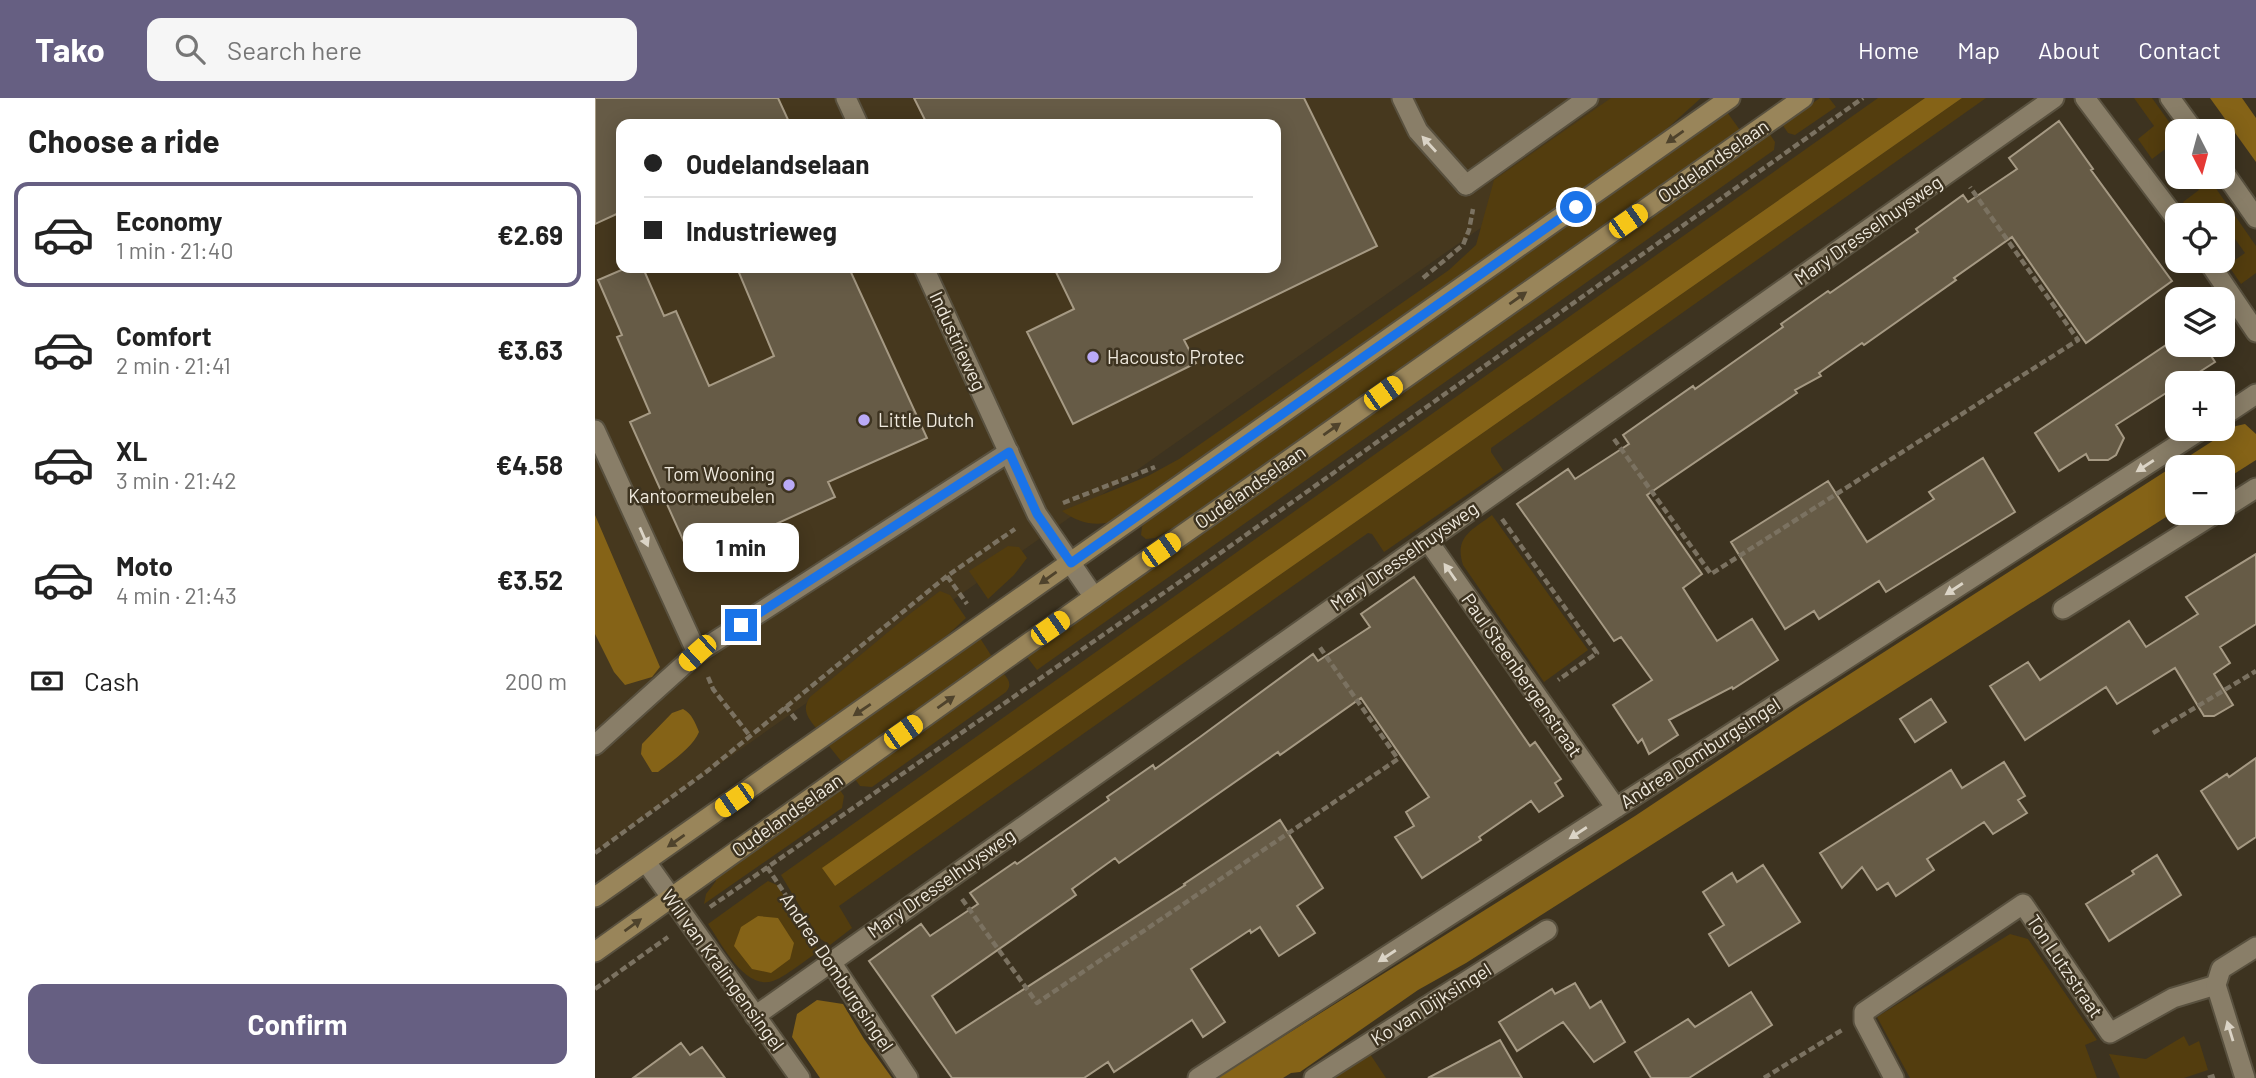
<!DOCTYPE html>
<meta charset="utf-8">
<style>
body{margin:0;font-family:Barlow,sans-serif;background:#f6f6f6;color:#222;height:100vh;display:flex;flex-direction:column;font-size:26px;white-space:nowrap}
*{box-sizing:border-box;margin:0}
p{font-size:23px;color:#767676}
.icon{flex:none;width:38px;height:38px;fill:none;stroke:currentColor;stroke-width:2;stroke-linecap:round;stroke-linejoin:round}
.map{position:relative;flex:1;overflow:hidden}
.drawer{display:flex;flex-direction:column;background:#fff;width:595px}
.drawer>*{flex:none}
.guide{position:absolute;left:21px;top:21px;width:665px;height:154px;border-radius:14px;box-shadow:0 4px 18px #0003;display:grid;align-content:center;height:154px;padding:0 28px;background:#fff}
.needle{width:46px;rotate:174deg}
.tools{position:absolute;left:1570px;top:21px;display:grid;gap:14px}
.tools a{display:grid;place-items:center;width:70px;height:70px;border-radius:14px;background:#fff;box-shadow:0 4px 18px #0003;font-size:35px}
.end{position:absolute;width:32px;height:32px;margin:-16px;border:9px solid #1a73e8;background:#fff;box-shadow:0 0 0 4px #fff}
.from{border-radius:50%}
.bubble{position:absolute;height:49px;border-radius:14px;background:#fff;box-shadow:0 4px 18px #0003;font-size:23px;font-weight:700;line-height:49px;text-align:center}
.car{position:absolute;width:21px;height:42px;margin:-21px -10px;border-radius:9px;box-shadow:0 0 5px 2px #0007;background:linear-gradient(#f5c518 24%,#345 0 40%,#f5c518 0 76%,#345 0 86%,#f5c518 0)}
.guide b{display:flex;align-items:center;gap:24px;height:66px;font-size:26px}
.guide b+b{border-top:2px solid #e0e0e0}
.guide i{width:18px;height:18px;background:#222}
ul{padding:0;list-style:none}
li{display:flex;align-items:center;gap:21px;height:105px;margin:0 14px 10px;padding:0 14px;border:4px solid transparent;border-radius:14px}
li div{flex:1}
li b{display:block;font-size:26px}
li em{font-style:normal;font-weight:700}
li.selected{border-color:#665f82}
li>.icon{width:63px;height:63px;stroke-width:1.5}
h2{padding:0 28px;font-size:32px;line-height:84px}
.pay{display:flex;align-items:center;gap:18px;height:77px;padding:0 28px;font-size:26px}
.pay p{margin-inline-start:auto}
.action{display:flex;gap:14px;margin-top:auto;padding:14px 28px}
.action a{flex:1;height:80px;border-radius:14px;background:#665f82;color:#fff;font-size:28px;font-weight:700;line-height:80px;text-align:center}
header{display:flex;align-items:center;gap:42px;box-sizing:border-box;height:98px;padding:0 35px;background:#665f82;color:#fff}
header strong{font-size:33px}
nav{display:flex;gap:38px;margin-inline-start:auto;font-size:24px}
.search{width:490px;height:63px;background:#f6f6f6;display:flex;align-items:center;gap:18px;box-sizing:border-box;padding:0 24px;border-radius:14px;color:#767676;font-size:26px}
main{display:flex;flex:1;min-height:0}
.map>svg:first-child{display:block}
.built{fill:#46381e;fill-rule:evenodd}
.green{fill:#533d0e}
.water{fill:#856317}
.building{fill:#665b46;stroke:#a69a84;stroke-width:2}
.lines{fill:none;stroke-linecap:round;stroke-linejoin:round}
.service-casing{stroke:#59513f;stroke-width:23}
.minor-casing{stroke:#59513f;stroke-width:23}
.tertiary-casing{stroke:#59513f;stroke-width:23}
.secondary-casing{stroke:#59513f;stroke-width:23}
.path{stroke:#7b7261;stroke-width:4.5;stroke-dasharray:7 3.5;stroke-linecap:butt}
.service{stroke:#897e68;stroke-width:19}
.minor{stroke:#897e68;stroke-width:19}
.tertiary{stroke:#897e68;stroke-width:19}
.secondary{stroke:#99855a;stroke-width:19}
.oneway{fill:#4f432c}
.oneway2{fill:#dbd4c6}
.route{stroke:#1a73e8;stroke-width:9}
.poi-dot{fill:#baaaf7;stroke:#3d3320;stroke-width:2.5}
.labels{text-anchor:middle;stroke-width:5;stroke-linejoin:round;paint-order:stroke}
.street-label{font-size:19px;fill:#efe9dd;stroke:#3d3320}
.poi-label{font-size:19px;fill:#efe9dd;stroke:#3d3320;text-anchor:start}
</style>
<header>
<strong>Tako</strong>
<div class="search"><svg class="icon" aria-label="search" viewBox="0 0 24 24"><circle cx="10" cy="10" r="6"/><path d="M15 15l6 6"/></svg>Search here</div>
<nav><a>Home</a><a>Map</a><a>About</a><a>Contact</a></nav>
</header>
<main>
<section class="drawer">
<h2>Choose a ride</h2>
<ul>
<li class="selected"><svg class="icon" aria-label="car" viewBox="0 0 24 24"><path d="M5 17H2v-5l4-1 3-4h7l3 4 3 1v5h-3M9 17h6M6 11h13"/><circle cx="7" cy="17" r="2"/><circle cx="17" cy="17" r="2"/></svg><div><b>Economy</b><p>1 min · 21:40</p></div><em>€2.69</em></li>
<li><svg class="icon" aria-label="car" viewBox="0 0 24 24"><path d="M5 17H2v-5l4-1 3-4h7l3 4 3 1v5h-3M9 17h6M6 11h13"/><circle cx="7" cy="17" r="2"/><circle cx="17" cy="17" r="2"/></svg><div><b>Comfort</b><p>2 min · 21:41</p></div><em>€3.63</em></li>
<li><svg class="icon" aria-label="car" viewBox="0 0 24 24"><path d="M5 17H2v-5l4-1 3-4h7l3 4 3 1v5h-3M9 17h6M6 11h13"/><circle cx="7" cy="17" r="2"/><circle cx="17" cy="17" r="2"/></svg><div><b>XL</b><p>3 min · 21:42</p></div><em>€4.58</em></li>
<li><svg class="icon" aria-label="car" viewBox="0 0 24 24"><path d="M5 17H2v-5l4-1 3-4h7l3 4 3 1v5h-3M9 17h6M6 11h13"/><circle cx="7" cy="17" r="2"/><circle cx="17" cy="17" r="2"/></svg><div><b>Moto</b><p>4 min · 21:43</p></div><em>€3.52</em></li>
</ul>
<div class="pay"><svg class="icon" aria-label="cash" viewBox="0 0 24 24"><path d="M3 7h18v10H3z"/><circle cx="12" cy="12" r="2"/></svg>Cash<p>200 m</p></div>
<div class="action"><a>Confirm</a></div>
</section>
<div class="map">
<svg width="1661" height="980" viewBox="0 0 1661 980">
<rect width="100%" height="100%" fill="#3d3320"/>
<!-- built -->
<path class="built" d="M0,0H1070L0,754ZM26,26H681V170H26Z"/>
<!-- green -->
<path class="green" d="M1016,0H1106L1046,54L520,423C500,429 484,425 467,413L553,378L584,361L854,172L881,147L899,82Z
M1225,0H1234L1241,9L1200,37L1193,35L1187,26Z
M1283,0H1330L228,770L240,788L1367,0H1391L896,350V354L908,372L789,454L777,436L773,435L244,808L257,830L235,847L224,840L186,777Z
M1539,0H1557L1582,35V61L1573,49L1557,61L1543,41L1559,28Z
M1132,14L1147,35L625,403L560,440L551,441L546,437L547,429L550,424Z
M1174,35L1180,44L1179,52L442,572L432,559Z
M1595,79H1613L1661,148V175L1646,186L1633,167L1650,155L1628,124V117H1623L1619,112L1612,117H1598L1588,104L1604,92Z
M897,417L993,552L949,584L868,467C859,439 877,432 897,417Z
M413,448L424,449L432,460L419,477L393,501L374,473Z
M345,493L355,497L371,520L324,563L224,634C215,622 205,613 215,599L316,515Z
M385,540L399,562L250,668L234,648Z
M409,576C414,582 417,587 411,594L277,689L265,688L260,681Z
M245,692L249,698L247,710L109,806L111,796L121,783L120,781Z
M173,783L182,787L224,853C212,861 190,879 178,883C150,893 126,845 113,826Z
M1415,836L1433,841L1502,942L1490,947L1502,980H1315L1282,919Z
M1589,938L1594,948L1604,943L1613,972L1589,980H1525L1514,956L1551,961Z
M775,956L791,980H740Z"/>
<!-- water -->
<path class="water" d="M1330,0H1367L240,788L227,770Z
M1615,0H1647L1661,20V64Z
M1650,326L1661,336V362L1628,383V369H1582V412L871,865L823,892L705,974L696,975L688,980H622L1040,718L1205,608L1641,328Z
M0,417L65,569L57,579L30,587L19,574L0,536Z
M88,611C97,616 100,624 104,634C98,649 77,663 63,674H57L46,656L47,646L77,615Z
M163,818L183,820L199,845L195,861L176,875L157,871L139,848L146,829Z
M222,902L248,906L269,941L297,980H225L197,939L202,916Z"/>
<!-- building -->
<path class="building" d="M0,0H183L195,26H26V114L0,126Z
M319,0H709L782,148L589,242L601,265L478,326L432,234L479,211L459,170H681V26H332Z
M1464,23L1498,71L1496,72L1577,183L1491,245L1417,139L1359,180L1361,182L1269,247L1267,245L1224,275L1226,278L1200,292L1202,295L1052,397L1107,476L1088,490L1122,543L1157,521L1183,562L1138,591L1137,589L1074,622L1083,637L1054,656L1047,641L1043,645L1018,607L1057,582L1026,539L1019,543L922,406L973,371L980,381L1034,346L1028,337L1098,288L1100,291L1188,229L1186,226L1233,193L1235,195L1323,134L1321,131L1368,97L1373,104L1422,71L1414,60Z
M31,170H48L69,218L81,213L114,288L179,258L142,170H254L332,340L233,384L240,399L98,464L35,324L55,315L22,239L27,237L3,182Z
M1571,247H1609L1620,264L1587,285H1582V288L1521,327L1529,340L1521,357L1513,362H1494L1491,356L1464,373L1440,335Z
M1388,360L1420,414L1291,494L1284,483L1224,521L1219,513L1190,531L1136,444L1233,383L1272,444L1339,401L1334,394Z
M1661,456V526L1625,549L1635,565L1619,576L1638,607L1619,618H1609L1580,570L1522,606L1511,589L1430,642L1395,588L1433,564L1445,582L1534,523L1551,549L1603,516L1591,499Z
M819,479L935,648L940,644L966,681L960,685L968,698L944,714L936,703L884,739L886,742L827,780L800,739L819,728L811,714L834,699L766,600L685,657L683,654L524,765L520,760L477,791L481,797L337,898L361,935L590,787L589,786L685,722L728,790L702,808L720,835L684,858L665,829L656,835L655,832L596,871L630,924L608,939L597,922L519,974L513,964L489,980H357L274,863L326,826L335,838L383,806L375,795L420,764L422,766L514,702L512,699L558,667L560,671L605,639L718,556L723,563L775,529L766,516Z
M1336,601L1351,624L1320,644L1305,621Z
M1661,660V739L1643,751L1606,693L1632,676L1634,679Z
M1409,664L1430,698L1423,702L1432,715L1398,736L1389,724L1332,761L1339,772L1301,798L1293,785L1282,792L1267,769L1247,790L1225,755L1356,672L1367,690Z
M1562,757L1586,797L1514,843L1491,806L1539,776L1537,773Z
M1168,767L1205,824L1134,868L1114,836L1129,827L1108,794L1137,775L1142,784Z
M980,885L995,910L1006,903L1030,944L999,964L968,924L922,953L904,924L957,891L960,896Z
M1156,894L1177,927L1094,980H1056L1040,954L1093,921L1100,929Z
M905,942L927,980H833Z
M86,945L95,957L107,949L130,980H38Z"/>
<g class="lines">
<defs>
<path id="service" d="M807,0L823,33L871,87
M1299,980L1269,923V914L1428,806L1515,935L1578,900L1621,887"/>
<path id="minor" d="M1490,0L1582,122
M871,87L993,0
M1613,163L1661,234
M1628,318L1661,296
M0,332L102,555
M1628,411L1661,390
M833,443L1021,710
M1468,511L1621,415
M0,647L102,555L414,354
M51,764L205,980
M236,864L313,980
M160,918C591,609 1027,307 1459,0
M603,980L1607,331
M719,980L952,832
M1650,980L1621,887L1626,871L1661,849"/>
<path id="tertiary" d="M251,0L263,26
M1575,0L1599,33
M1628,73L1661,120
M329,170L442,416L499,499"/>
<path id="secondary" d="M0,799L1135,0
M0,854L411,561L1208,0"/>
</defs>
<!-- service casing -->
<use href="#service" class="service-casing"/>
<!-- minor casing -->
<use href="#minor" class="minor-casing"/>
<!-- tertiary casing -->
<use href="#tertiary" class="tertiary-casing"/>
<!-- secondary casing -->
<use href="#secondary" class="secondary-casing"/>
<!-- path -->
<path class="path" d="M828,180L868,147L874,132L878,111
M1019,341L1116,476L1483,242L1375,89
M468,405L560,369
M907,421L1002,555L963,582
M352,478L372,506
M113,579L118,591L155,638
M190,608L203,624
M1558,635L1661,573
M0,755L111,674L352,478L420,431
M172,769L222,844
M367,801L442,905L803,661L724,548
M115,809L583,485L1268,0
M0,891L73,839
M1169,980L1247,932
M1613,980L1622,977"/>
<!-- service -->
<use href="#service" class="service"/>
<!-- minor -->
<use href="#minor" class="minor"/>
<!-- tertiary -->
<use href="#tertiary" class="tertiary"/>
<!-- secondary -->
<use href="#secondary" class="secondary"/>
</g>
<!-- one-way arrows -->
<defs><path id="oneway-solid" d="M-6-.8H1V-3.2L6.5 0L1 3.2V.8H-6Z" transform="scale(1.75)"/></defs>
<g class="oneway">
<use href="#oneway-solid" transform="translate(1080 39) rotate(145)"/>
<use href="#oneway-solid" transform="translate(923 200) rotate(-35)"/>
<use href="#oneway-solid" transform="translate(737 331) rotate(-35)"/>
<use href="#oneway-solid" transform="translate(453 480) rotate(145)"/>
<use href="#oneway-solid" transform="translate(351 604) rotate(-35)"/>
<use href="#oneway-solid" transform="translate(267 612) rotate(146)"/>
<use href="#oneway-solid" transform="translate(81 743) rotate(145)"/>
<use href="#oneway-solid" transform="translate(38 827) rotate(-36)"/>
</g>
<g class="oneway2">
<use href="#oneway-solid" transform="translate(834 46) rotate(-132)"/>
<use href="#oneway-solid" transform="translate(1550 368) rotate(147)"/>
<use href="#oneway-solid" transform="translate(49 439) rotate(66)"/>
<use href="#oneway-solid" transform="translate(855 474) rotate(-125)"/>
<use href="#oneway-solid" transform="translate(1359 491) rotate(147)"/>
<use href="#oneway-solid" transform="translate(983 735) rotate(147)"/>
<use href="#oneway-solid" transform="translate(792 858) rotate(147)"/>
<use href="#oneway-solid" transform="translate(1635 933) rotate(-107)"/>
</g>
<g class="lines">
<!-- route -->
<path class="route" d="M146,527L414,354L442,416L476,465L981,109"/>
</g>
<!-- markers -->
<g class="poi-dot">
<circle cx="498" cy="259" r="7"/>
<circle cx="269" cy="322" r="7"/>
<circle cx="194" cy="387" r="7"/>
</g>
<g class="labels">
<!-- street labels -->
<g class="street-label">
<text transform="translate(1118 63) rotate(-35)" y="7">Oudelandselaan</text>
<text transform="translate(1273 132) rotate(-35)" y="7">Mary Dresselhuysweg</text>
<text transform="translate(363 243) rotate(65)" y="7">Industrieweg</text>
<text transform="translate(655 389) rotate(-35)" y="7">Oudelandselaan</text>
<text transform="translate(809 458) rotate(-35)" y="7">Mary Dresselhuysweg</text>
<text transform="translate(927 577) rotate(55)" y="7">Paul Steenbergenstraat</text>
<text transform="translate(1105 655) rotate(-33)" y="7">Andrea Domburgsingel</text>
<text transform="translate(192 717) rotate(-35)" y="7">Oudelandselaan</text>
<text transform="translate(346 785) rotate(-35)" y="7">Mary Dresselhuysweg</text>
<text transform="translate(1470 868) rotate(56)" y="7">Ton Lutzstraat</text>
<text transform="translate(128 872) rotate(54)" y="7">Will van Kralingensingel</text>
<text transform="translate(242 874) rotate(56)" y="7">Andrea Domburgsingel</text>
<text transform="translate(836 906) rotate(-32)" y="7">Ko van Dijksingel</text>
</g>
<!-- poi labels -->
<g class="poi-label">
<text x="512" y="266">Hacousto Protec</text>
<text x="283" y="329">Little Dutch</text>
<text x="180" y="383" text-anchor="end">Tom Wooning<tspan x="180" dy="22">Kantoormeubelen</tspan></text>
</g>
</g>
</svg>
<div class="tools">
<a><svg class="needle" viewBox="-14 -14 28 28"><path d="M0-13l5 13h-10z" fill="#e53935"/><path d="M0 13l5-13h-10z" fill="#767676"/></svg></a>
<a><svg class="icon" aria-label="locate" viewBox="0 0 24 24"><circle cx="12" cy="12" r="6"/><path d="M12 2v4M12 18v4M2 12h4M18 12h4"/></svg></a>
<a><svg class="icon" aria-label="layers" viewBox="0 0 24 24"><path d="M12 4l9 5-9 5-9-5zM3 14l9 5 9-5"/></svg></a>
<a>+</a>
<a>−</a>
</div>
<i class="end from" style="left:981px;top:109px"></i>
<i class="end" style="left:146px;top:527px"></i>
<div class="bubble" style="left:88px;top:425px;width:116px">1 min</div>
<i class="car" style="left:1033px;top:123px;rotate:55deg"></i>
<i class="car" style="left:788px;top:295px;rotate:55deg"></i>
<i class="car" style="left:566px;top:452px;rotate:55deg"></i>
<i class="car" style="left:455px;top:530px;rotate:55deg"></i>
<i class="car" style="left:102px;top:555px;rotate:228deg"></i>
<i class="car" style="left:308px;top:634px;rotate:55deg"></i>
<i class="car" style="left:139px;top:702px;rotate:235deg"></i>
<div class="guide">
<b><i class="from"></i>Oudelandselaan</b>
<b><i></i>Industrieweg</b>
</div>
</div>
</main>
